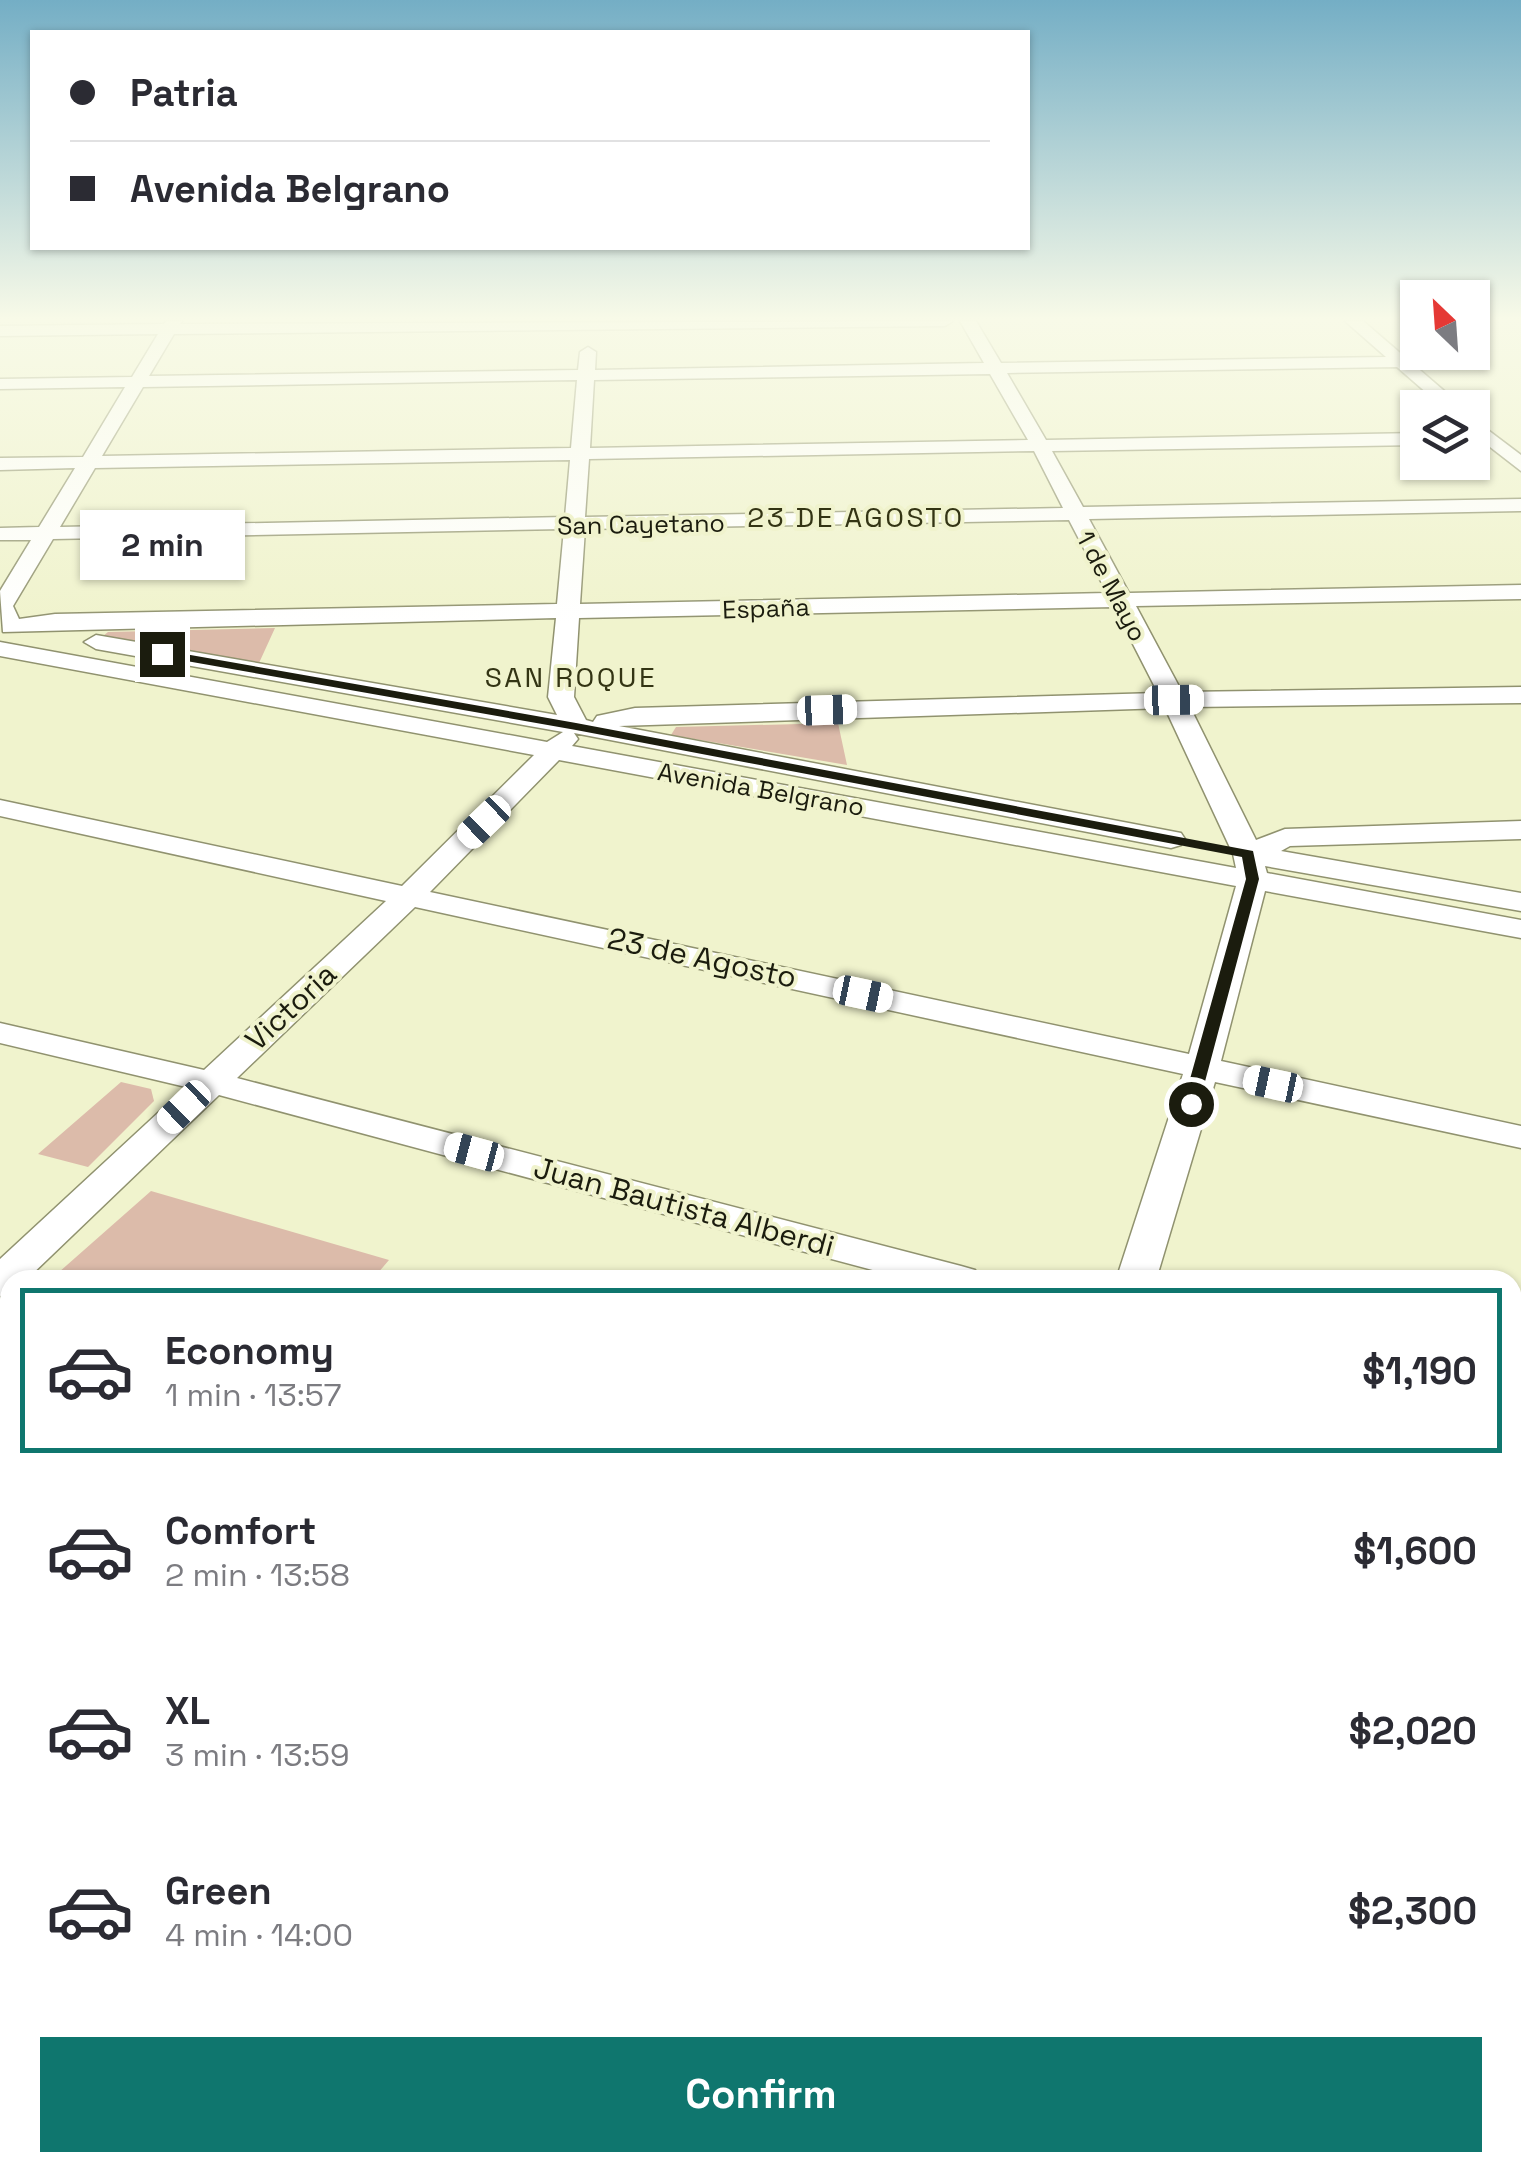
<!DOCTYPE html>
<meta charset="utf-8">
<style>
body{margin:0;font-family:"Space Grotesk",sans-serif;background:#f2f2f3;color:#2b2b33;height:100vh;display:flex;flex-direction:column;font-size:38px;white-space:nowrap}
*{box-sizing:border-box;margin:0}
p{font-size:32px;color:#7c7c81}
.icon{flex:none;width:55px;height:55px;fill:none;stroke:currentColor;stroke-width:2;stroke-linecap:round;stroke-linejoin:round}
.map{position:relative;flex:1;overflow:hidden}
.drawer{position:absolute;left:0px;top:1270px;width:1522px;height:902px;display:flex;flex-direction:column;background:#fff;border-radius:30px 30px 0 0;box-shadow:0 2px 8px #0004}
.drawer>*{flex:none}
.hud{position:absolute;left:30px;top:30px;width:1000px;height:220px;border-radius:0px;box-shadow:0 2px 8px #0004;display:grid;align-content:center;height:220px;padding:0 40px;background:#fff}
.needle{width:65px;rotate:335deg}
.fabs{position:absolute;left:1400px;top:280px;display:grid;gap:20px}
.fabs a{display:grid;place-items:center;width:90px;height:90px;border-radius:0px;background:#fff;box-shadow:0 2px 8px #0004;font-size:50px}
.end{position:absolute;width:45px;height:45px;margin:-22px;border:12px solid #1b1c0e;background:#fff;box-shadow:0 0 0 5px #fff}
.from{border-radius:50%}
.bubble{position:absolute;height:70px;border-radius:0px;background:#fff;box-shadow:0 2px 8px #0004;font-size:32px;font-weight:800;line-height:70px;text-align:center}
.car{position:absolute;width:30px;height:60px;margin:-30px -15px;border-radius:12px;box-shadow:0 0 8px 2px #0007;background:linear-gradient(#fff 24%,#345 0 40%,#fff 0 76%,#345 0 86%,#fff 0)}
.hud b{display:flex;align-items:center;gap:35px;height:95px;font-size:38px}
.hud b+b{border-top:2px solid #e1e1e2}
.hud i{width:25px;height:25px;background:#2b2b33}
ul{padding:18px 0 0;list-style:none}
li{display:flex;align-items:center;gap:30px;height:165px;margin:0 20px 15px;padding:0 20px;border:5px solid transparent;border-radius:0px}
li div{flex:1}
li b{display:block;font-size:38px}
li em{font-style:normal;font-weight:800}
li.current{border-color:#0f766e}
li>.icon{width:90px;height:90px;stroke-width:1.5}
.button{display:flex;gap:20px;margin-top:auto;padding:20px 40px}
.button a{flex:1;height:115px;border-radius:0px;background:#0f766e;color:#fff;font-size:40px;font-weight:800;line-height:115px;text-align:center}
.map>svg:first-child{display:block}
.green{fill:#dcbbaa}
.lines{fill:none;stroke-linecap:round;stroke-linejoin:round}
.minor-casing{stroke:#90926f;stroke-width:3}
.path{stroke:#a5a78a;stroke-width:10;stroke-dasharray:8 12;stroke-linecap:butt}
.minor{fill:#fff;fill-rule:evenodd}
.route{fill:#1b1c0e}
.labels{text-anchor:middle;stroke-width:8;stroke-linejoin:round;paint-order:stroke}
.far-street-label{font-size:25px;fill:#1b1c0e;stroke:#f0f3cd}
.far-neighbourhood-label{font-size:28px;letter-spacing:2.5px;fill:#333414;stroke:#f0f3cd}
.street-label{font-size:30px;fill:#1b1c0e;stroke:#f0f3cd}
</style>
<div class="map">
<svg width="1521" height="2171" viewBox="0 0 1521 2171">
<rect width="100%" height="100%" fill="#f0f3cd"/>
<!-- green -->
<path class="green" d="M275,628L259,663L103,636L108,632Z
M838,723L847,765L671,735L676,727Z
M121,1082L151,1089L154,1101L88,1167L38,1154Z
M151,1191L389,1260L372,1280H50Z
M0,1367L10,1370V1632L0,1644Z
M0,1865L10,1869V2162H659L678,2171H0Z"/>
<g class="lines">
<defs>
<path id="minor" d="M166,321H182L180,324L953,321L945,326L174,334L149,376L578,370L580,352L588,347L596,352L595,370L984,363L960,321H976L1001,363L1386,357L1345,321H1363L1464,408H1444L1397,367L1007,373L1046,440L1418,433V445L1052,451L1083,507L1521,499V511L1089,519L1129,593L1521,585V599L1136,606L1182,692L1521,687V703L1190,707L1256,840L1285,829L1521,821V839L1290,846L1281,851L1521,893V911L1265,866L1267,873L1521,920V938L1265,891L1221,1061L1521,1126V1148L1215,1082L1156,1280H1116L1183,1074L415,907L237,1078L961,1266L975,1270L981,1280H910L219,1095L26,1280H10V1293L0,1296V1259L186,1087L0,1043V1023L204,1070L386,901L0,816V800L402,886L534,755L0,656V642L547,742L563,732L96,649L84,642L96,635L557,715L548,697L556,618L3,632L0,591L31,540H0V528L39,527L75,468L0,470V458L83,457L125,387L0,389V379L132,377L158,334L0,336V326L164,324ZM990,374L1028,440L590,448L594,380ZM577,380L571,448L102,456L143,387ZM1034,451L1063,508L585,517L589,459ZM570,460L565,517L60,527L95,468ZM1069,520L1107,593L580,604L585,529ZM564,529L557,604L55,614L19,619L13,606L53,539ZM1114,607L1158,693L635,708L597,716L593,722L586,720L574,697L579,618ZM1165,708L1233,854L1236,868L572,746L578,739L574,733L1171,848L1181,845L1185,839L1181,833L619,726ZM559,760L1236,886L1189,1054L430,892Z
M1472,418L1521,455V471L1472,433Z
M0,1308L10,1310V1339L0,1337Z
M1512,1405L1521,1407V1439L1512,1437Z
M10,1657V1708L0,1712V1660Z
M1512,1776L1521,1779V1827L1512,1824Z
M0,1793L10,1797V1847L0,1843Z
M842,2162H921L924,2171H846Z"/>
</defs>
<!-- minor casing -->
<use href="#minor" class="minor-casing"/>
<!-- path -->
<path class="path" d="M619,2171L625,2162"/>
<!-- minor -->
<use href="#minor" class="minor"/>
</g>
<!-- sky -->
<linearGradient id="sky" x2="0" y2="1"><stop stop-color="#74aec5"/><stop offset="0.51" stop-color="#f8fae8"/><stop offset="1" stop-color="#f8fae8" stop-opacity="0"/></linearGradient>
<rect width="1521" height="625" fill="url(#sky)"/>
<!-- route -->
<path class="route" d="M162,650L576,723L1253,851L1259,879L1199,1104L1191,1109L1183,1104L1246,879L1242,857L576,730L158,656Z"/>
<g class="labels">
<!-- far-street labels -->
<g class="far-street-label">
<text transform="translate(641 524) rotate(-1)" y="9">San Cayetano</text>
<text transform="translate(1112 586) rotate(62)" y="9">1 de Mayo</text>
<text transform="translate(766 608) rotate(-2)" y="9">España</text>
<text transform="translate(761 789) rotate(10)" y="9">Avenida Belgrano</text>
</g>
<!-- far-neighbourhood labels -->
<g class="far-neighbourhood-label">
<text x="856" y="527">23 DE AGOSTO</text>
<text x="571" y="687">SAN ROQUE</text>
</g>
<!-- street labels -->
<g class="street-label">
<text transform="translate(702 958) rotate(12)" y="10">23 de Agosto</text>
<text transform="translate(291 1007) rotate(-43)" y="10">Victoria</text>
<text transform="translate(684 1207) rotate(15)" y="10">Juan Bautista Alberdi</text>
</g>
</g>
</svg>
<div class="fabs">
<a><svg class="needle" viewBox="-14 -14 28 28"><path d="M0-13l5 13h-10z" fill="#e53935"/><path d="M0 13l5-13h-10z" fill="#7c7c81"/></svg></a>
<a><svg class="icon" aria-label="layers" viewBox="0 0 24 24"><path d="M12 4l9 5-9 5-9-5zM3 14l9 5 9-5"/></svg></a>
</div>
<i class="end from" style="left:1191px;top:1104px"></i>
<i class="end" style="left:162px;top:654px"></i>
<div class="bubble" style="left:80px;top:510px;width:165px">2 min</div>
<i class="car" style="left:1174px;top:700px;rotate:89deg"></i>
<i class="car" style="left:827px;top:710px;rotate:88deg"></i>
<i class="car" style="left:484px;top:822px;rotate:226deg"></i>
<i class="car" style="left:863px;top:994px;rotate:102deg"></i>
<i class="car" style="left:1273px;top:1084px;rotate:282deg"></i>
<i class="car" style="left:184px;top:1107px;rotate:226deg"></i>
<i class="car" style="left:474px;top:1152px;rotate:285deg"></i>
<div class="hud">
<b><i class="from"></i>Patria</b>
<b><i></i>Avenida Belgrano</b>
</div>
<section class="drawer">
<ul>
<li class="current"><svg class="icon" aria-label="car" viewBox="0 0 24 24"><path d="M5 17H2v-5l4-1 3-4h7l3 4 3 1v5h-3M9 17h6M6 11h13"/><circle cx="7" cy="17" r="2"/><circle cx="17" cy="17" r="2"/></svg><div><b>Economy</b><p>1 min · 13:57</p></div><em>$1,190</em></li>
<li><svg class="icon" aria-label="car" viewBox="0 0 24 24"><path d="M5 17H2v-5l4-1 3-4h7l3 4 3 1v5h-3M9 17h6M6 11h13"/><circle cx="7" cy="17" r="2"/><circle cx="17" cy="17" r="2"/></svg><div><b>Comfort</b><p>2 min · 13:58</p></div><em>$1,600</em></li>
<li><svg class="icon" aria-label="car" viewBox="0 0 24 24"><path d="M5 17H2v-5l4-1 3-4h7l3 4 3 1v5h-3M9 17h6M6 11h13"/><circle cx="7" cy="17" r="2"/><circle cx="17" cy="17" r="2"/></svg><div><b>XL</b><p>3 min · 13:59</p></div><em>$2,020</em></li>
<li><svg class="icon" aria-label="car" viewBox="0 0 24 24"><path d="M5 17H2v-5l4-1 3-4h7l3 4 3 1v5h-3M9 17h6M6 11h13"/><circle cx="7" cy="17" r="2"/><circle cx="17" cy="17" r="2"/></svg><div><b>Green</b><p>4 min · 14:00</p></div><em>$2,300</em></li>
</ul>
<div class="button"><a>Confirm</a></div>
</section>
</div>
